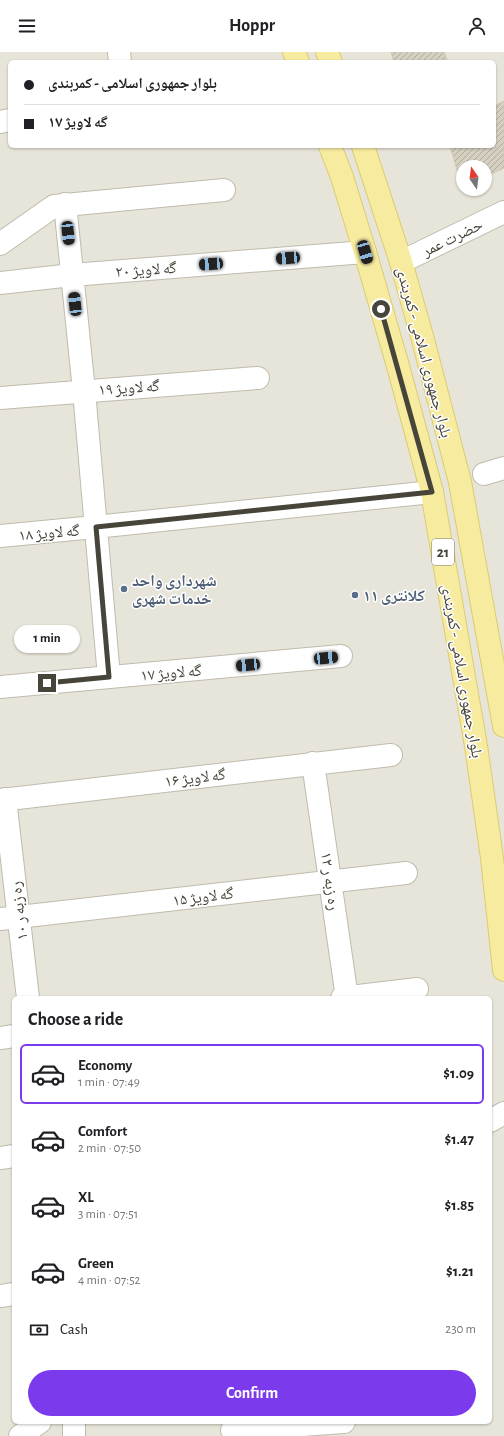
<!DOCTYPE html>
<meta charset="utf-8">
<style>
body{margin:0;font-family:"Alegreya Sans","Noto Naskh Arabic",sans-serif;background:#f6f6f6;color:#202124;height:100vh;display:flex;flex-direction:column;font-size:15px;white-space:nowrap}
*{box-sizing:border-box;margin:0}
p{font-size:13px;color:#757577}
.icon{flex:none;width:22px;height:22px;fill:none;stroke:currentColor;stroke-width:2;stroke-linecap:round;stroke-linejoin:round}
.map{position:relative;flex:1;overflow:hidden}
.side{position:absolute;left:12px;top:944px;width:480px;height:428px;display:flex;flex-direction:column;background:#fff;border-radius:6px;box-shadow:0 1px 3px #0004}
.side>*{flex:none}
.top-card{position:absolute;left:8px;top:8px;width:488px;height:88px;border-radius:6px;box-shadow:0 1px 3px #0004;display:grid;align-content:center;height:88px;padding:0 16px;background:#fff}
.needle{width:26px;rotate:346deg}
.fabs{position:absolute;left:456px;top:108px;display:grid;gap:8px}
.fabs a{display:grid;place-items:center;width:36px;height:36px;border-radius:50%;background:#fff;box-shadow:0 1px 3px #0004;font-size:20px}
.end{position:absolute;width:18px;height:18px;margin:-9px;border:5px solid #474439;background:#fff;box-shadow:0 0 0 2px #fff}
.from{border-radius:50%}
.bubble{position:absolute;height:28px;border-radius:14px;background:#fff;box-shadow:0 1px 3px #0004;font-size:13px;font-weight:600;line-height:28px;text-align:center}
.car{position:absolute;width:12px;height:24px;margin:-12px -6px;border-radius:5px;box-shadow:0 0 3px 1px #0007;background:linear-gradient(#222 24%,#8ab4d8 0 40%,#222 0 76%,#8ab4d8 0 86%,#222 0)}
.top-card b{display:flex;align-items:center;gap:14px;height:38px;font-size:15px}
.top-card b+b{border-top:1px solid #e0e0e0}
.top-card i{width:10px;height:10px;background:#202124}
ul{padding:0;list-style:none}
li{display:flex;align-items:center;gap:12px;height:60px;margin:0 8px 6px;padding:0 8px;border:2px solid transparent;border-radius:6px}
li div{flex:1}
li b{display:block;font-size:15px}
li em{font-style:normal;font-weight:600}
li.active{border-color:#7c3aed}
li>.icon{width:36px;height:36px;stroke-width:1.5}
h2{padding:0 16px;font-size:18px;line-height:48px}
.pay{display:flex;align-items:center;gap:10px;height:44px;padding:0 16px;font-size:15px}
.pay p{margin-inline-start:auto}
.button{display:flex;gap:8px;margin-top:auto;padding:8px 16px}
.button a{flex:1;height:46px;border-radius:24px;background:#7c3aed;color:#fff;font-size:16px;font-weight:600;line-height:46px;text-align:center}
header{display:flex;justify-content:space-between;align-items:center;height:52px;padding:0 16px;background:#fff;font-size:18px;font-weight:600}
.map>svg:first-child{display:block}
.residential{fill:#e7e5d9;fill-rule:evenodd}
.building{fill:url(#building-hatch);stroke:#cfc8b4}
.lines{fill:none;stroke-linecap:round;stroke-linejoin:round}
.minor-casing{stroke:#bfbbad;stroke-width:24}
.major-casing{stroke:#dccb70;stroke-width:24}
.minor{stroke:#fff;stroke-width:22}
.major{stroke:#f7eba0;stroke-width:22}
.route{stroke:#474439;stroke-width:5}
.service-dot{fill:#5c6f8a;stroke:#fff;stroke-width:1.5}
.labels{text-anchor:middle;stroke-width:3;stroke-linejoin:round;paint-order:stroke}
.shield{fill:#fff;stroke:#7e7c74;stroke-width:1}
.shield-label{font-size:15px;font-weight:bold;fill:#474439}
.street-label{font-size:16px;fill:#474439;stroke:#fff}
.service-label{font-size:16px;font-weight:bold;fill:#4e5e75;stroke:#fff;text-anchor:start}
</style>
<header><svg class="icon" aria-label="menu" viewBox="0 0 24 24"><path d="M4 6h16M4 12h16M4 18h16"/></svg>Hoppr<svg class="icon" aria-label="person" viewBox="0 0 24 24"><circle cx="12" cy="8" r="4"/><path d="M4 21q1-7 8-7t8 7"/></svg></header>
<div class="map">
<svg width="504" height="1384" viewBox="0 0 504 1384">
<defs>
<pattern id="building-hatch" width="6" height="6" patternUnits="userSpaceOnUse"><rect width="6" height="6" fill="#d5d0c0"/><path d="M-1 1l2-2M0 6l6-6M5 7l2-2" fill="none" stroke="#afaa9d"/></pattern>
</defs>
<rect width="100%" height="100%" fill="#f4f2ea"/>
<!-- residential -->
<path class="residential" d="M0,0H504V1384H0ZM10,10H494V94H10ZM463,115H485V137H463ZM14,946H490V1370H14Z"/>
<!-- building -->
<path class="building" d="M391,0H444L448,10H394Z
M504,49V116L485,125V115H463V135H462L450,94H494V54Z"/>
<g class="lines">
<defs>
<path id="minor" d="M119,0L120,10
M0,70L10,68
M65,152L84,339L109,625
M0,192L54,154L224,138
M401,210L504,160
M0,231L72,223L365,200
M0,346L258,326
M484,422L504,416
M0,484L95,475L432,440
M0,635L341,604
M313,711L347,946
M5,747L28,946
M0,748L391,703
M0,867L406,821
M342,946L417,937
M0,986L14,984
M490,1069L504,1061
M0,1106L14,1104
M0,1244L14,1242
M232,1378L344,1370
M20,1384L40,1370
M74,1384V1370"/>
<path id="major" d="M294,0L298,10
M327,0L331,10
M330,94L342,125L365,200L398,314L432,440L476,694L492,806L504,918
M363,94L401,210L423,288L460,430L504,674"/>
</defs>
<!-- minor casing -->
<use href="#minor" class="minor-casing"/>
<!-- major casing -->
<use href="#major" class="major-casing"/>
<!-- minor -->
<use href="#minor" class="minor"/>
<!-- major -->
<use href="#major" class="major"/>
</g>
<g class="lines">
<!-- route -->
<path class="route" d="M47,631L109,625L96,475L432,440L381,257"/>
</g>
<!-- markers -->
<g class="service-dot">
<circle cx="124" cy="537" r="4"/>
<circle cx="355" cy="543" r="4"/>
</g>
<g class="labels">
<!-- shield labels -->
<rect class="shield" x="432" y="487" width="22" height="26" rx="3"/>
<g class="shield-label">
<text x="443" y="505">21</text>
</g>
<!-- street labels -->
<g class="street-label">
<text transform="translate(452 185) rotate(-26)" y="6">حضرت عمر</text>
<text transform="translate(146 217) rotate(-4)" y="6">گه لاویژ ۲۰</text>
<text transform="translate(425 300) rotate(75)" y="6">بلوار جمهوری اسلامی - کمربندی</text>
<text transform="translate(129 335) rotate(-4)" y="6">۱۹ گه لاویژ</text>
<text transform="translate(49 480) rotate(-5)" y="6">گه لاویژ ۱۸</text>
<text transform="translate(463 619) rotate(80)" y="6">بلوار جمهوری اسلامی - کمربندی</text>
<text transform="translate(171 620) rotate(-5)" y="6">گه لاویژ ۱۷</text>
<text transform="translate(195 725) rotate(-7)" y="6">۱۶ گه لاویژ</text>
<text transform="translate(331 829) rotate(82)" y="6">ره زبه ر ۱۲</text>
<text transform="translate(203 844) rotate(-7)" y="6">گه لاویژ ۱۵</text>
<text transform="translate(18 859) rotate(-97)" y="6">ره زبه ر ۱۰</text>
</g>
<!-- service labels -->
<g class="service-label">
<text x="132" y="534">شهرداری واحد<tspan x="132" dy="18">خدمات شهری</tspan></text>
<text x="363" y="549">کلانتری ۱۱</text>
</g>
</g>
</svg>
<div class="fabs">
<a><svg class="needle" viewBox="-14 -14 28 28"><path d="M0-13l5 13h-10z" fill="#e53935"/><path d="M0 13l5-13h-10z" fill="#757577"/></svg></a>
</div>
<i class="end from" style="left:381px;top:257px"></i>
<i class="end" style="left:47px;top:631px"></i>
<div class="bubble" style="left:14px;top:573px;width:66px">1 min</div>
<i class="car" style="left:68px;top:181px;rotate:174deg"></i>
<i class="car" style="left:365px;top:200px;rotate:164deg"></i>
<i class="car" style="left:288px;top:206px;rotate:266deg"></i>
<i class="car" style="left:211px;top:212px;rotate:266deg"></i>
<i class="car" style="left:75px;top:252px;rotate:354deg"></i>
<i class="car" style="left:326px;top:606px;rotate:85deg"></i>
<i class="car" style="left:248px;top:613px;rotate:265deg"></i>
<div class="top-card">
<b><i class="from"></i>بلوار جمهوری اسلامی - کمربندی</b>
<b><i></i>گه لاویژ ۱۷</b>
</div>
<section class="side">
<h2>Choose a ride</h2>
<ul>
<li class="active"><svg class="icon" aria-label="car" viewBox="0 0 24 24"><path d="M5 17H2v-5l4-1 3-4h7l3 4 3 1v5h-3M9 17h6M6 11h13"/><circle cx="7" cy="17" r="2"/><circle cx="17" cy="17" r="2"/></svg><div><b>Economy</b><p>1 min · 07:49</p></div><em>$1.09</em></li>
<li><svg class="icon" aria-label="car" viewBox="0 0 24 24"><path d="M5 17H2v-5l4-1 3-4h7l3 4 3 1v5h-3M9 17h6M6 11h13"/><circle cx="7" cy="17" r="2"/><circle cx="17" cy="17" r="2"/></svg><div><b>Comfort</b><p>2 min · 07:50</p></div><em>$1.47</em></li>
<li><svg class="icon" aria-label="car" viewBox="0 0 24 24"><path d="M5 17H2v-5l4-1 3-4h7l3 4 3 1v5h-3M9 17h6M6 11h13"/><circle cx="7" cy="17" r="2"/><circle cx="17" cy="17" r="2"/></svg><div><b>XL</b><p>3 min · 07:51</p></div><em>$1.85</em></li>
<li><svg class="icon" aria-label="car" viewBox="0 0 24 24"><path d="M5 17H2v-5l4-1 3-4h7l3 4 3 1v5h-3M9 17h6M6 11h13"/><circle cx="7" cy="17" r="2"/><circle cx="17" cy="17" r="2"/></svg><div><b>Green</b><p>4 min · 07:52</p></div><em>$1.21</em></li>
</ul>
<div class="pay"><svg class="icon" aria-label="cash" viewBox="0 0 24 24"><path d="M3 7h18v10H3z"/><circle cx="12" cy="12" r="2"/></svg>Cash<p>230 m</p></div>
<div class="button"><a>Confirm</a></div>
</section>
</div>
